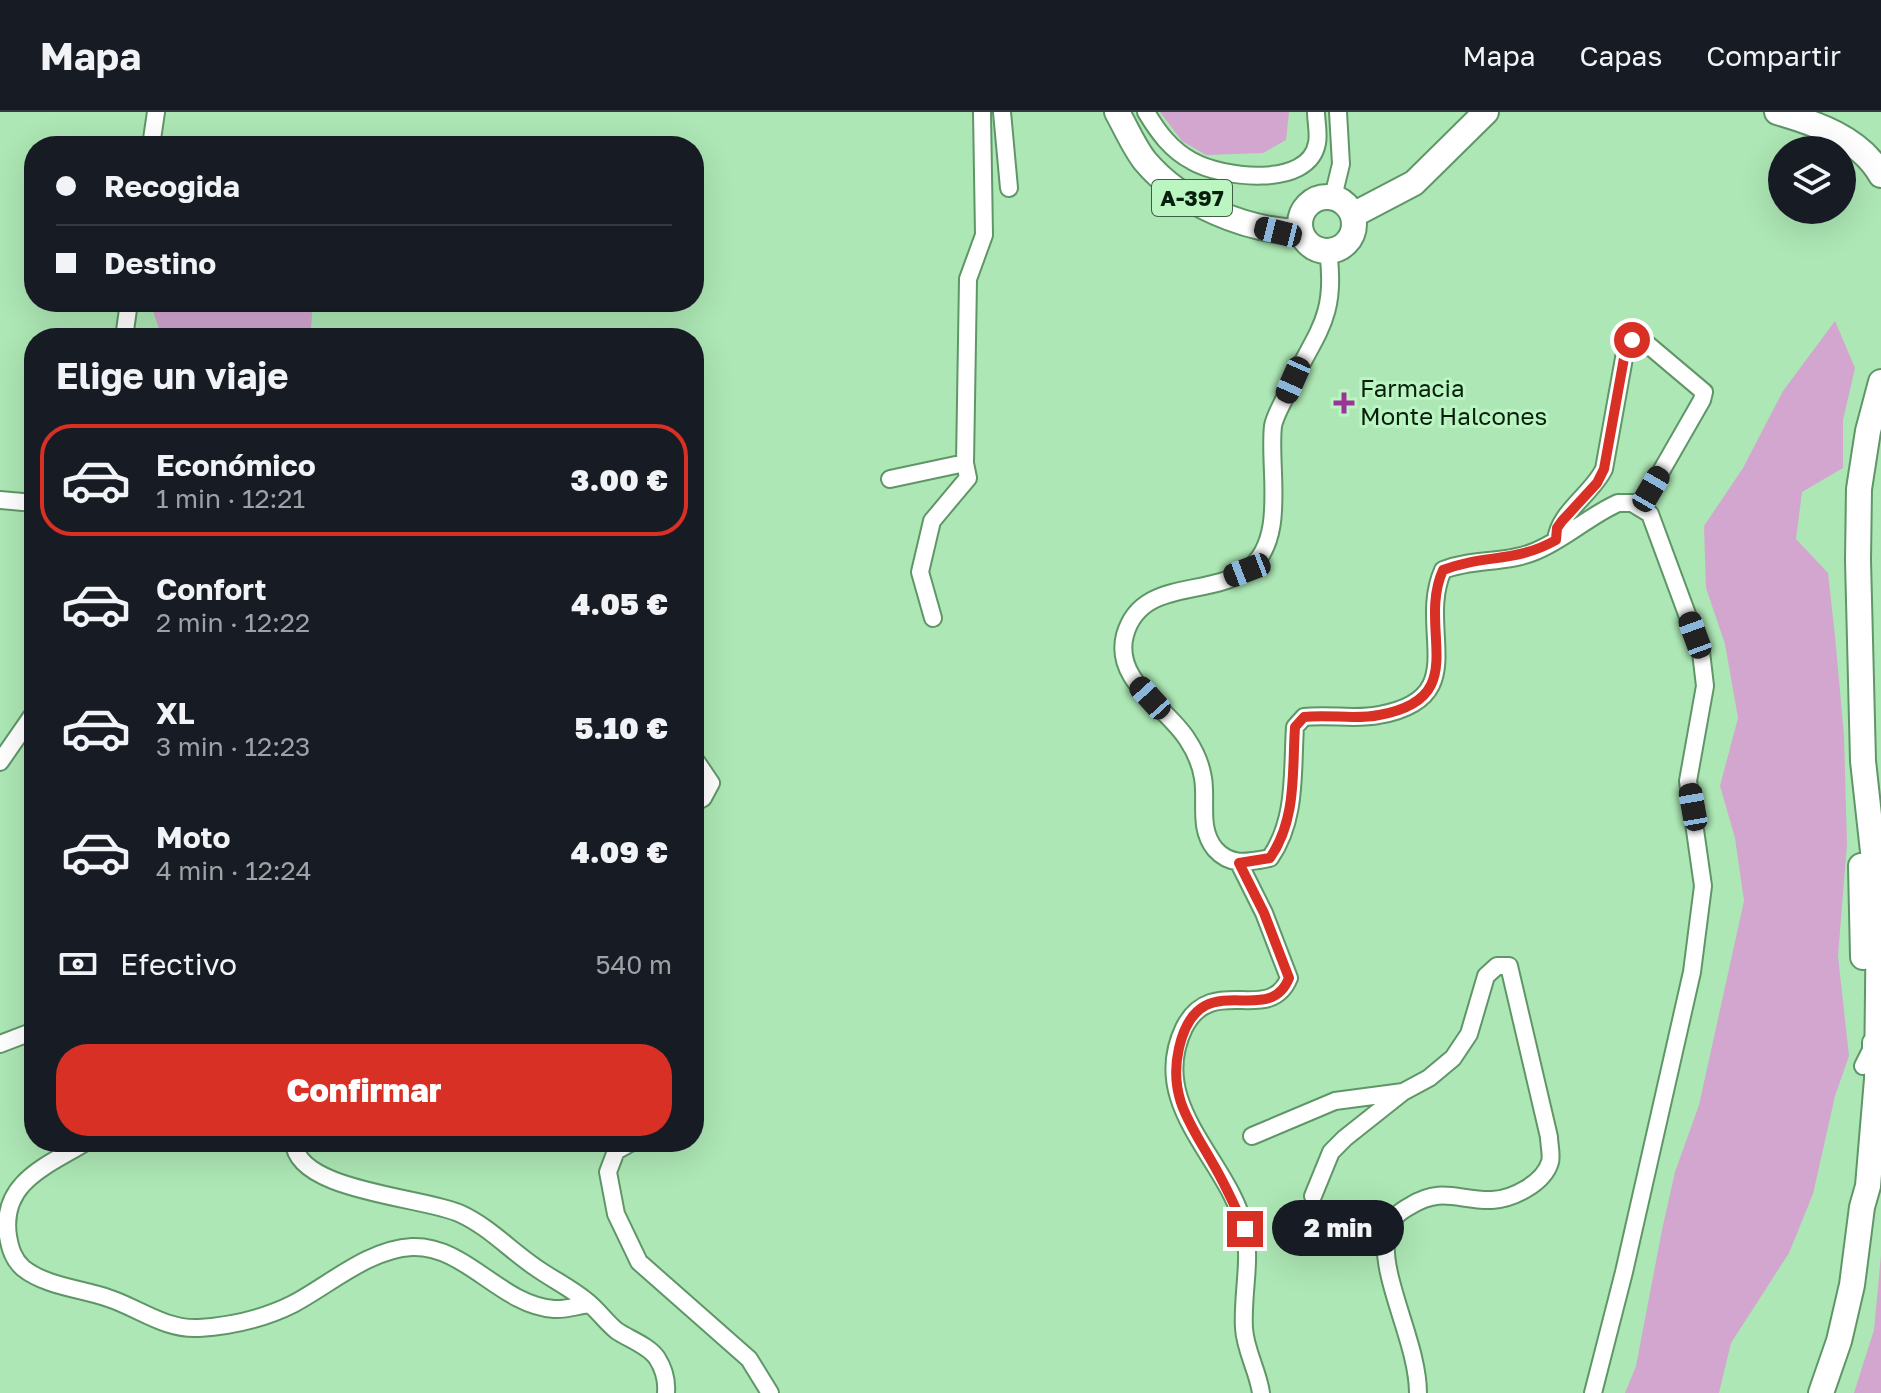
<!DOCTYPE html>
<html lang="es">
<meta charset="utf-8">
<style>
body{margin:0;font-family:"Golos Text",sans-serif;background:#242831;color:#f1f3f6;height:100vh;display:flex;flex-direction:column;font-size:30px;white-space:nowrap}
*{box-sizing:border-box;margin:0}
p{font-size:26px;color:#9ea1a6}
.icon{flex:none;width:44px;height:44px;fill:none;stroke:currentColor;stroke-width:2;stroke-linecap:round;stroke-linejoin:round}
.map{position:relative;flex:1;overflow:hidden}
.sheet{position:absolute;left:24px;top:216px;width:680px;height:824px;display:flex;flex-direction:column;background:#171b24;border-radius:32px;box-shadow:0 8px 32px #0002}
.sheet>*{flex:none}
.banner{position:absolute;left:24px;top:24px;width:680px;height:176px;border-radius:32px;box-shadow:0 8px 32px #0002;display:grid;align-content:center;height:176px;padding:0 32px;background:#171b24}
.controls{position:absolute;left:1768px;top:24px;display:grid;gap:16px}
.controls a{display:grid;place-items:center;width:88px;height:88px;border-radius:50%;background:#171b24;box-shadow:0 8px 32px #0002;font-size:40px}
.end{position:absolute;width:36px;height:36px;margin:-18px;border:10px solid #d93025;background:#fff;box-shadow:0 0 0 4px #fff}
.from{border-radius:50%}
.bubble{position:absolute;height:56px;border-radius:28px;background:#171b24;box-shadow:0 8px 32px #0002;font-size:26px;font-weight:800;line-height:56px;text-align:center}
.car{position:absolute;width:24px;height:48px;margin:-24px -12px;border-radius:10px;box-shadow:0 0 6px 2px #0007;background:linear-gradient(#222 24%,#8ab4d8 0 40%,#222 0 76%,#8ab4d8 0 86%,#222 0)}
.banner b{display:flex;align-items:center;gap:28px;height:76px;font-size:30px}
.banner b+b{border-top:2px solid #363941}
.banner i{width:20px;height:20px;background:#f1f3f6}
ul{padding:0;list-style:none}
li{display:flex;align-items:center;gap:24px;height:112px;margin:0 16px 12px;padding:0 16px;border:4px solid transparent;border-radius:32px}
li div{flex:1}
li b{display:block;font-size:30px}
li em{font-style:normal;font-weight:800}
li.current{border-color:#d93025}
li>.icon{width:72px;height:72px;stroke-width:1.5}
h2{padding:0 32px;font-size:36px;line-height:96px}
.pay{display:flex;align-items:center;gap:20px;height:88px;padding:0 32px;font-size:30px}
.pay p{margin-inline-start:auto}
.primary-button{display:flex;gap:16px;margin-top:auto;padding:16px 32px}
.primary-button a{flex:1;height:92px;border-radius:32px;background:#d93025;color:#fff;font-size:32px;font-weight:800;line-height:92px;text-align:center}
header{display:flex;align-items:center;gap:48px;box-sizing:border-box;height:112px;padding:0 40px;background:#171b24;border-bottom:2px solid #363941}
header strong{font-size:38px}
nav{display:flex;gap:44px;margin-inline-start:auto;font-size:28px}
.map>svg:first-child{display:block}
.green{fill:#d2a6cf}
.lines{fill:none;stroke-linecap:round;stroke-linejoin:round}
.minor-casing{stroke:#5f9668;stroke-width:20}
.primary-casing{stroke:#5f9668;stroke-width:28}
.minor{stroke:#fff;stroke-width:16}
.primary{stroke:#fff;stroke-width:24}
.route{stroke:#d93025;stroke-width:10}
.poi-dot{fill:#9a3499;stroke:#baf5c2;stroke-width:3}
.labels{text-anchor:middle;stroke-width:6;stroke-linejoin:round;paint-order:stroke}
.shield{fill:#baf5c2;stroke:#3e5f43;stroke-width:2}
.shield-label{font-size:22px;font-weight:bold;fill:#091f0d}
.poi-label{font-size:24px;fill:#091f0d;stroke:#baf5c2;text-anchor:start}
</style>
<header>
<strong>Mapa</strong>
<nav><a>Mapa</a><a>Capas</a><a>Compartir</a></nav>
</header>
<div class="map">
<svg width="1881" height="1281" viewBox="0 0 1881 1281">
<rect width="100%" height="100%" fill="#ade7b5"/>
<!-- green -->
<path class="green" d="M1160,0H1289L1286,28L1263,41L1206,43L1182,29Z
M150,190H313L311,217L316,226H166L168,222L159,217Z
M1835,209L1855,256L1843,308V356L1802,380L1796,427L1828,461L1835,524L1844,624L1847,732L1838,844L1849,944L1835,984L1813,1082L1789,1141L1731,1231L1719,1281H1625L1636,1254L1662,1118L1675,1060L1699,993L1744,789L1735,726L1720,674L1738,606L1725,532L1706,476L1704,414L1743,356L1783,279Z
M1881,1143V1281H1854L1874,1218Z"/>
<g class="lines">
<defs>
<path id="minor" d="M1002,0L1009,76
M1146,0C1158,20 1171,38 1192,49C1221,66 1309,77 1317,31C1319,22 1316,9 1316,0
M151,34L156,0
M1333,85L1341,52L1338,0
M1328,139C1338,209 1313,223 1287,281C1283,291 1275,303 1273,314C1268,356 1288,429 1247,458C1207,486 1141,466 1125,523C1113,569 1166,594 1187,627C1195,639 1201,653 1203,666C1207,690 1198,716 1215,737C1231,755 1249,750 1270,746C1297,707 1292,660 1295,615L1304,605C1329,602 1355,608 1379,603C1474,586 1416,518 1443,458C1474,446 1506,452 1536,439C1565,427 1589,404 1618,391H1632L1650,402L1701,540L1705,574L1688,669L1703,774L1692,860L1624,1160L1593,1281
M124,226L129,190
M890,367L965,351
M0,388L34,391
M1556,428C1559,400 1592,382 1604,357L1626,235L1640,226L1704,280L1702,288L1640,396
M933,506L920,460L932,409L968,366L965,351L968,167L984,123L982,0
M694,646L711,671L703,686L694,691
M0,650L34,601
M1239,751L1264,801L1289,866C1269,914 1212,860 1184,916C1146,995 1231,1049 1245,1119C1251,1151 1242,1184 1244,1216C1245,1238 1258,1259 1261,1281
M0,932L34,919
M1863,954L1871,938V930
M1252,1024L1335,989L1403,980
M86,1030C47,1054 0,1070 8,1124C10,1136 13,1147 23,1156C45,1174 82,1177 108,1186C139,1196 165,1218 199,1216C230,1214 265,1206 293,1192C329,1173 369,1137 412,1135C466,1133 500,1193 554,1197C566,1198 579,1193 590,1192
M294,1030C296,1080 426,1085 461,1102C489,1115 510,1138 535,1155C553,1168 575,1178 591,1193C600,1201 607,1211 617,1219C629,1227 649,1234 657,1246C664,1257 667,1269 666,1281
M632,1030L616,1039L608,1060L616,1102L639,1150L749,1247L770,1281
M1313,1084L1331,1040L1345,1026L1403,980L1429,966L1453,946L1469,922L1486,864L1497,854H1509L1549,1025C1549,1032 1552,1043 1550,1050C1544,1071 1513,1087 1492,1088C1459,1089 1442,1074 1410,1094C1399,1100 1390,1107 1387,1121C1378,1163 1418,1230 1418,1281"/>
<path id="primary" d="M1117,0C1126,16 1134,35 1145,49C1181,92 1246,119 1301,120
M1777,0C1815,11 1860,26 1881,63
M1300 112a27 27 0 1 1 54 0a27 27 0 1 1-54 0Z
M1353,103L1414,71L1486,0
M1861,754L1863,845
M1821,1281L1839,1229L1852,1173L1862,1095L1868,1074L1877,967L1879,794L1863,649L1858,448L1859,377L1868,319L1881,270"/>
</defs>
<!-- minor casing -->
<use href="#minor" class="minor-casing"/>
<!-- primary casing -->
<use href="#primary" class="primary-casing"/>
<!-- minor -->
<use href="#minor" class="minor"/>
<!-- primary -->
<use href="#primary" class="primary"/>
</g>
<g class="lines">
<!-- route -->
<path class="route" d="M1245,1117C1235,1094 1225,1072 1212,1050C1190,1011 1168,984 1179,936C1199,849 1268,919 1289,866L1264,801L1239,751L1270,746C1297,707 1292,660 1295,615L1304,605C1329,602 1355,608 1379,603C1474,586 1416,518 1443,458C1484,442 1516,451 1556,428L1557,416L1562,409L1597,371L1604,357L1626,235L1632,228"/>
</g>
<!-- markers -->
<path class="poi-dot" d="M1340 279h8v8h8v8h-8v8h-8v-8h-8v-8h8z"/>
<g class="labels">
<!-- shield labels -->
<rect class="shield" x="1152" y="68" width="80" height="36" rx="6"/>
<g class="shield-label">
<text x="1192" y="94">A-397</text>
</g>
<!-- poi labels -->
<g class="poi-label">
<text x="1360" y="285">Farmacia<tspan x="1360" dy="28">Monte Halcones</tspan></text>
</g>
</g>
</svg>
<div class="controls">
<a><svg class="icon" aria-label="layers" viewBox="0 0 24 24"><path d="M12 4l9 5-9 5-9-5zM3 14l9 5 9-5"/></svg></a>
</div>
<i class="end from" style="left:1632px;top:228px"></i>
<i class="end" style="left:1245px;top:1117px"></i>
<div class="bubble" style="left:1272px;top:1088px;width:132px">2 min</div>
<i class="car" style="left:1278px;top:120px;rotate:284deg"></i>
<i class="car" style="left:1293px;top:268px;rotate:204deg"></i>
<i class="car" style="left:1651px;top:377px;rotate:30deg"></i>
<i class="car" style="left:1247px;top:458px;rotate:249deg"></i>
<i class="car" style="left:1695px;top:523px;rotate:340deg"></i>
<i class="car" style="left:1150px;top:586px;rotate:318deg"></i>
<i class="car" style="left:1693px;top:695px;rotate:350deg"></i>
<div class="banner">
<b><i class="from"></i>Recogida</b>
<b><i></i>Destino</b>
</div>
<section class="sheet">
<h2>Elige un viaje</h2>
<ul>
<li class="current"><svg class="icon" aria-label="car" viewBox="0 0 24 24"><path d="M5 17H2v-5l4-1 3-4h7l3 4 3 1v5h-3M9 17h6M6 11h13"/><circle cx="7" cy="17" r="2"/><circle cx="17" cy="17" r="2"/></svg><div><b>Económico</b><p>1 min · 12:21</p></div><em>3.00 €</em></li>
<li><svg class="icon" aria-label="car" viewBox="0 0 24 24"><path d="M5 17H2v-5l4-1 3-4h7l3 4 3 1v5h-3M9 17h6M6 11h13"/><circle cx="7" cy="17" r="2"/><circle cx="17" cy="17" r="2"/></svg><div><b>Confort</b><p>2 min · 12:22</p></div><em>4.05 €</em></li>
<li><svg class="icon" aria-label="car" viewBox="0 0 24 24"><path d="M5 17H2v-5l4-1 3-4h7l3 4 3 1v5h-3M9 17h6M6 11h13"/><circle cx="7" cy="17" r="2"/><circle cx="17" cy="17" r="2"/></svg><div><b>XL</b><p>3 min · 12:23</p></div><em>5.10 €</em></li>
<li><svg class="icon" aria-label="car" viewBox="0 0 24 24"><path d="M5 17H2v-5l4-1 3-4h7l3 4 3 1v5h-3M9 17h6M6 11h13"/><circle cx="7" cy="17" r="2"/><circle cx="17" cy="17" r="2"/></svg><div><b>Moto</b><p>4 min · 12:24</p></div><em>4.09 €</em></li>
</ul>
<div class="pay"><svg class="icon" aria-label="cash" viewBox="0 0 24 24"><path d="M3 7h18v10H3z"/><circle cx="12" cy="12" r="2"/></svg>Efectivo<p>540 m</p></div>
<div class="primary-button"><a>Confirmar</a></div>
</section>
</div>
